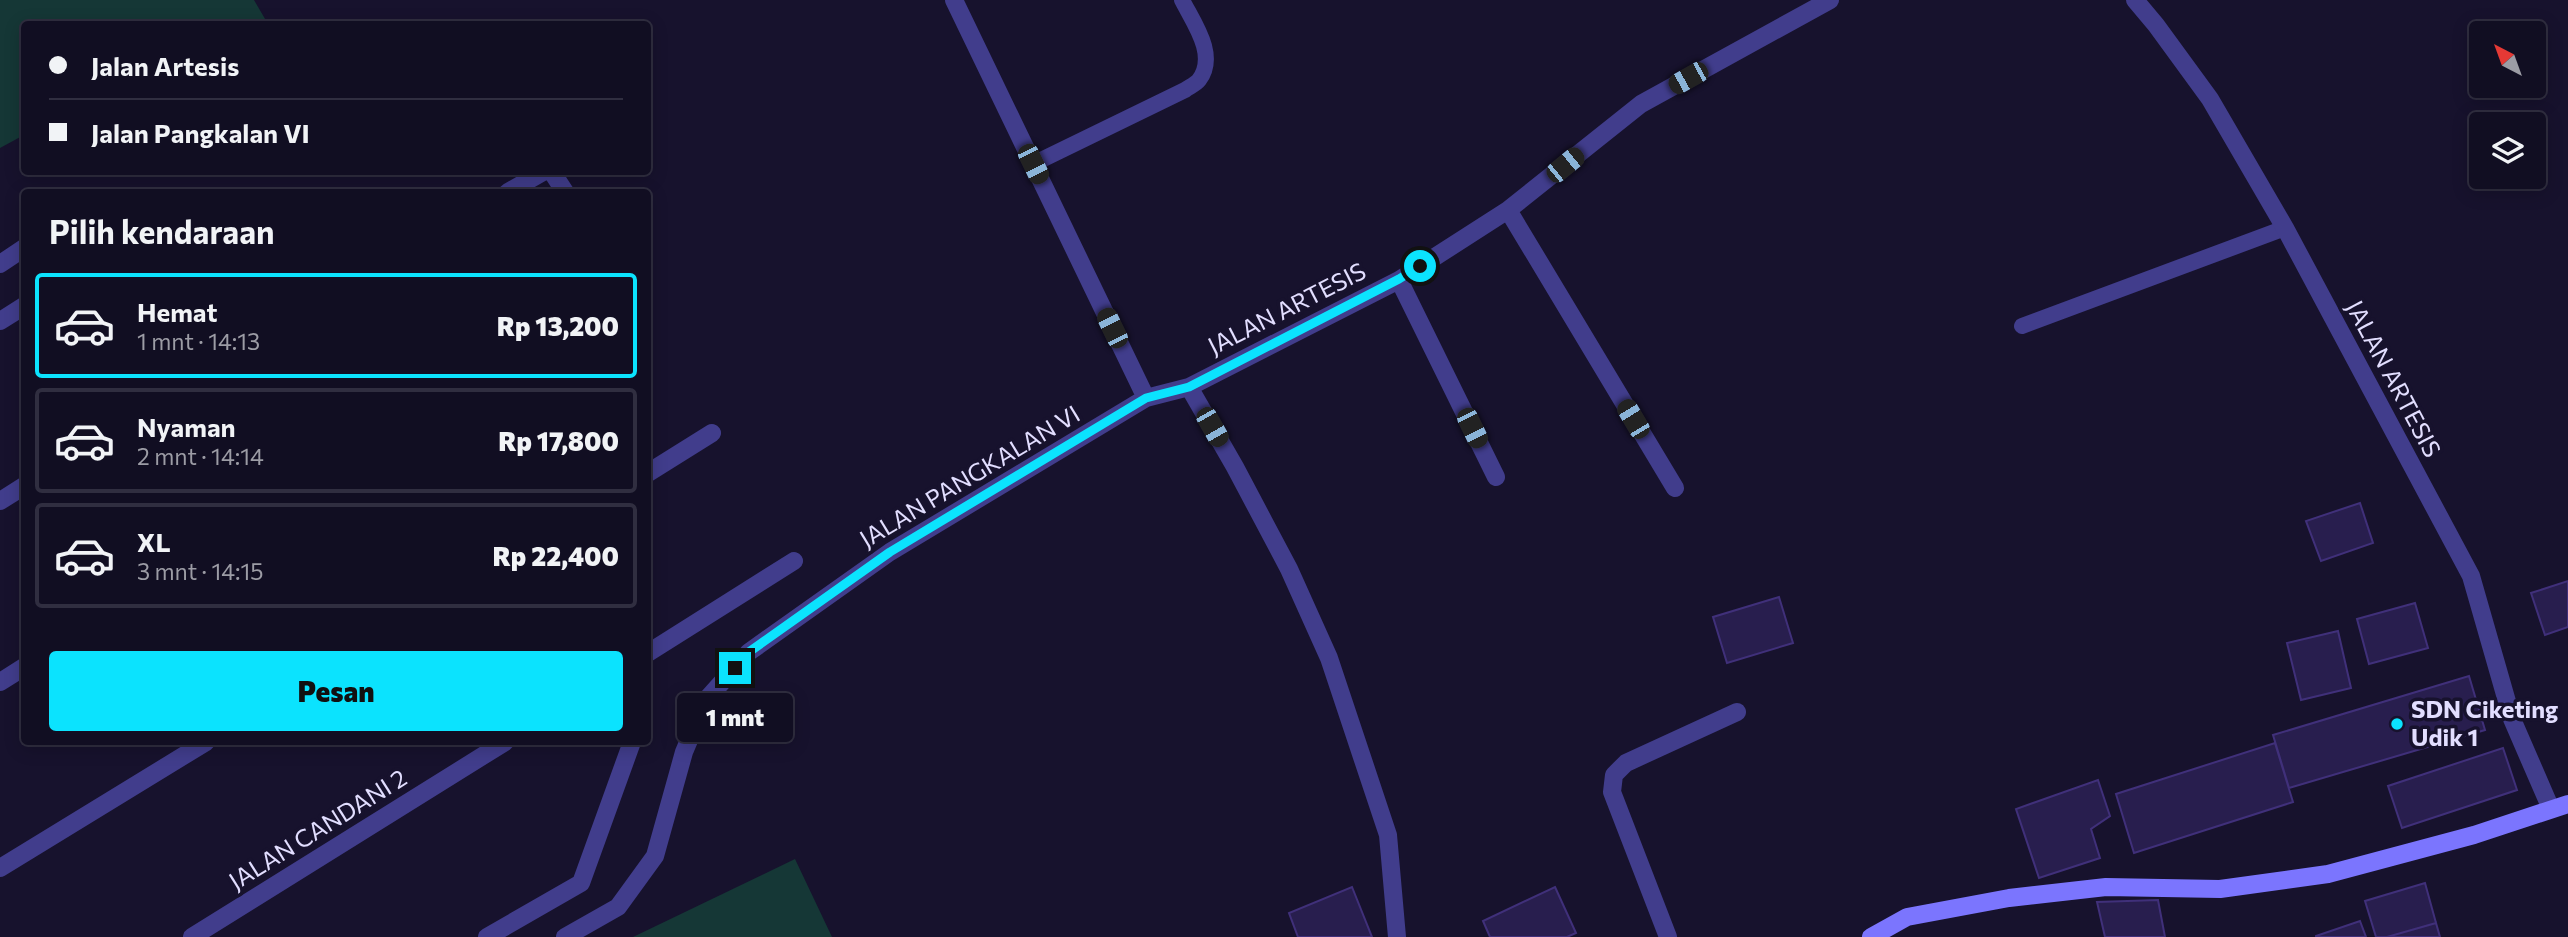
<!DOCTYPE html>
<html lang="id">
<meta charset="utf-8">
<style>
body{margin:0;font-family:Commissioner,sans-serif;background:#1a172a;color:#f1f3f6;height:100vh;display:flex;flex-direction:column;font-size:26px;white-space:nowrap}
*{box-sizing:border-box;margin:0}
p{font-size:23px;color:#9c9ca5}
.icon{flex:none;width:38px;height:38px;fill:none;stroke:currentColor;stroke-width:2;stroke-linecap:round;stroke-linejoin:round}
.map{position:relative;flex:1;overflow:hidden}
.side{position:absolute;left:21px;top:189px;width:630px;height:556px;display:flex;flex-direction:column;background:#110e22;border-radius:7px;box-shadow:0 4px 18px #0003,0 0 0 2px #302e40}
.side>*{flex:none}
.hud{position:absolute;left:21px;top:21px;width:630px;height:154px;border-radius:7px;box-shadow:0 4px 18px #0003,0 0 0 2px #302e40;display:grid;align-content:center;height:154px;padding:0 28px;background:#110e22}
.needle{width:46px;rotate:319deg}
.buttons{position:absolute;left:2469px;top:21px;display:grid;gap:14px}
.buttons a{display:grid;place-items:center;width:77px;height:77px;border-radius:7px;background:#110e22;box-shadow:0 4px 18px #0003,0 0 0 2px #302e40;font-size:35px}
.end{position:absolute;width:32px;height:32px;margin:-16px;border:9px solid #0be3fe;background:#111;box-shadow:0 0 0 4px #111}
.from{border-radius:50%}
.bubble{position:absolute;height:49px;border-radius:7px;background:#110e22;box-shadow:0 4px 18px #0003,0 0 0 2px #302e40;font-size:23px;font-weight:800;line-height:49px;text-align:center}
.car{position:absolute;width:21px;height:42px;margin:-21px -10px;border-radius:9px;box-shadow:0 0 5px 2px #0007;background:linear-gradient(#222 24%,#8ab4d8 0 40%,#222 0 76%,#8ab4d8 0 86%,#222 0)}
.hud b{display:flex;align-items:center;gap:24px;height:66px;font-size:26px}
.hud b+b{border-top:2px solid #302e40}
.hud i{width:18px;height:18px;background:#f1f3f6}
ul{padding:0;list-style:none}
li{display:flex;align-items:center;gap:21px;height:105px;margin:0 14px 10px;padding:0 14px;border:4px solid #302e40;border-radius:7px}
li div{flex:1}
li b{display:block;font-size:26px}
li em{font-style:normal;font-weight:800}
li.selected{border-color:#0be3fe}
li>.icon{width:63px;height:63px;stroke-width:1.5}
h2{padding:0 28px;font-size:32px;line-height:84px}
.cta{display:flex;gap:14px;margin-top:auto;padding:14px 28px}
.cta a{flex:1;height:80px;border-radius:7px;background:#0be3fe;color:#111;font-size:28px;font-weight:800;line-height:80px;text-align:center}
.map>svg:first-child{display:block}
.green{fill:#153736}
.building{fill:#281e4e;stroke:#40307a;stroke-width:2}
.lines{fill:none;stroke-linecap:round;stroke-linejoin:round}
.lane{stroke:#413d8c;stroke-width:16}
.street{stroke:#413d8c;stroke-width:18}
.secondary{stroke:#7b75fe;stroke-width:18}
.route{stroke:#0be3fe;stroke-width:9}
.poi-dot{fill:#0be3fe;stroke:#17122d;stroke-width:2.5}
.labels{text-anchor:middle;stroke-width:7;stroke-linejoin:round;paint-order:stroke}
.street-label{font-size:24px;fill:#e2deff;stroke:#17122d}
.poi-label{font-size:24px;font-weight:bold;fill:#e2deff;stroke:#17122d;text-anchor:start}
</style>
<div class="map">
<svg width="2568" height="937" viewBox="0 0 2568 937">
<rect width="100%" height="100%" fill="#17122d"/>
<!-- green -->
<path class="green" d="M0,0H254L268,24H24V135L0,148Z
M795,859L832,937H633Z"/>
<!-- building -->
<path class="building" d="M2360,503L2373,543L2321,561L2306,521Z
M2568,581V627L2545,635L2531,593Z
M1779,597L1793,643L1727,663L1713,617Z
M2415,603L2428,648L2369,664L2357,619Z
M2338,631L2351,688L2301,700L2287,643Z
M2469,676L2485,730L2289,788L2273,735Z
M2275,743L2293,802L2134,853L2116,794Z
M2503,748L2517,790L2402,828L2388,786Z
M2098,780L2110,816L2091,829L2100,858L2039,878L2016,809Z
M2425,883L2436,923L2387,937H2376L2365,901Z
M1352,887L1372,937H1298L1289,913Z
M1555,887L1576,933L1567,937H1490L1483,921Z
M2158,900L2165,937H2105L2097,902Z
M2360,921L2366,937H2316V936Z
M2436,923L2440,937H2387Z"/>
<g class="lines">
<!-- lane -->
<path class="lane" d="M1033,164L1185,90C1189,87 1196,84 1199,80C1218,55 1193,22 1182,0
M2022,326L2285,228"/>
<!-- street -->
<path class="street" d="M954,0L1146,398
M2135,0L2156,25L2210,99L2285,228L2471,576L2512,719L2551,809
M552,172L565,192
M508,192L543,172
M1508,210L1675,488
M0,264L24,248
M1399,280L1496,477
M0,321L24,306
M1189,387L1235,467L1289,569L1329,658L1388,835L1397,937
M648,473L712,433
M0,501L24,486
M648,653L794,561
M0,682L24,667
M0,868L206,742
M192,937L505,742
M487,937L581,883L632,742
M565,937L618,907L655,856L684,752L706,700L749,652L890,552L1146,398L1189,387L1399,280L1508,210L1641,104L1830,0
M1668,937L1612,792L1614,775L1626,763L1737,712"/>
<!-- secondary -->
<path class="secondary" d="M1871,937L1907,917L2009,898L2106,887L2220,889L2328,874L2474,835L2568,804"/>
</g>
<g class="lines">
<!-- route -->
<path class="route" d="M735,668L749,652L890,552L1146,398L1189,387L1399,279L1420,266"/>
</g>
<!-- markers -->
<circle class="poi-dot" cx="2397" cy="724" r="7"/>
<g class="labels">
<!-- street labels -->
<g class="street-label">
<text transform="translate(1287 309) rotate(-27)" y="8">JALAN ARTESIS</text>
<text transform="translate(2393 379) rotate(62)" y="8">JALAN ARTESIS</text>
<text transform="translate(970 477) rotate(-31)" y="8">JALAN PANGKALAN VI</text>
<text transform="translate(318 830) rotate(-32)" y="8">JALAN CANDANI 2</text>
</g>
<!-- poi labels -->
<g class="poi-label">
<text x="2411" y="718">SDN Ciketing<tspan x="2411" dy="28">Udik 1</tspan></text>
</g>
</g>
</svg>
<div class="buttons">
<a><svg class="needle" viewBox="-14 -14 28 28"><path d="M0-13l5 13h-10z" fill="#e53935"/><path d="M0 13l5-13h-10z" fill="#9c9ca5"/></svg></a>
<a><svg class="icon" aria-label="layers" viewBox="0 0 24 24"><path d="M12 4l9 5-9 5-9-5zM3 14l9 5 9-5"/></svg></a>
</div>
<i class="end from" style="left:1420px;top:266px"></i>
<i class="end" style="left:735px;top:668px"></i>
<div class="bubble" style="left:677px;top:693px;width:116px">1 mnt</div>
<i class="car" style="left:1688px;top:78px;rotate:241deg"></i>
<i class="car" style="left:1033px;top:164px;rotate:154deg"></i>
<i class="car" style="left:1565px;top:165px;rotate:51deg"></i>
<i class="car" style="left:1112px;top:328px;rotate:334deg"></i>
<i class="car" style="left:1633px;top:419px;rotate:329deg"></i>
<i class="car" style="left:1212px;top:427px;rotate:150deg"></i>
<i class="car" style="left:1472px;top:428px;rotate:154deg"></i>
<div class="hud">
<b><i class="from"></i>Jalan Artesis</b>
<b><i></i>Jalan Pangkalan VI</b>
</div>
<section class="side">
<h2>Pilih kendaraan</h2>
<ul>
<li class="selected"><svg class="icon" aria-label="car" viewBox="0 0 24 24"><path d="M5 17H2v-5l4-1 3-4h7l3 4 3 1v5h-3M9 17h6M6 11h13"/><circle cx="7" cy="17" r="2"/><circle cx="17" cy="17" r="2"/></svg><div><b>Hemat</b><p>1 mnt · 14:13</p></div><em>Rp 13,200</em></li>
<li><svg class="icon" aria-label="car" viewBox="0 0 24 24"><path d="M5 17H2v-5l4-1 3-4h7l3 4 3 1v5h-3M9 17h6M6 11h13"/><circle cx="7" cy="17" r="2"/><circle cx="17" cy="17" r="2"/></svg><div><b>Nyaman</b><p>2 mnt · 14:14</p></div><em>Rp 17,800</em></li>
<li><svg class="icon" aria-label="car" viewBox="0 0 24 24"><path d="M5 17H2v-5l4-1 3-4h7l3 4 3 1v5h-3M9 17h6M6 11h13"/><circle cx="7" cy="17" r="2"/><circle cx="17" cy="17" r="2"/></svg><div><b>XL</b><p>3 mnt · 14:15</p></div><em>Rp 22,400</em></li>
</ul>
<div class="cta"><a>Pesan</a></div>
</section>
</div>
